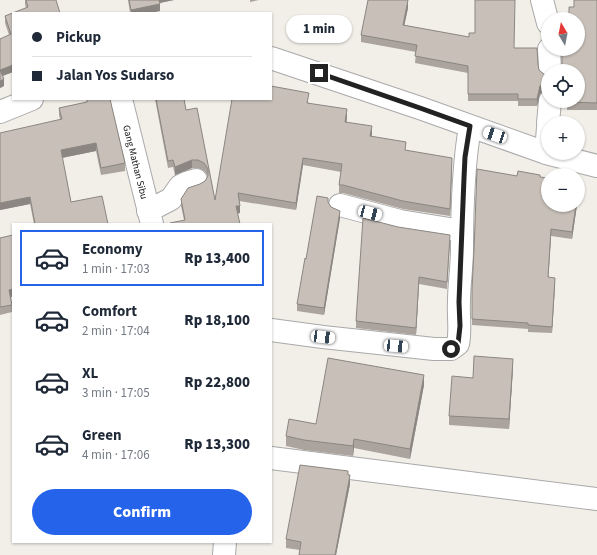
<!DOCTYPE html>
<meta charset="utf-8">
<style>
body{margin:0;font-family:"Source Sans 3",sans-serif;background:#f2f2f3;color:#1f2937;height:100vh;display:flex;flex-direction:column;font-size:15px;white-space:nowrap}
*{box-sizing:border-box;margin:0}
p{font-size:13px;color:#747a83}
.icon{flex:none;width:22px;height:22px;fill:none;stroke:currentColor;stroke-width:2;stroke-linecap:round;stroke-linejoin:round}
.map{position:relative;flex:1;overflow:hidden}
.side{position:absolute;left:12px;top:223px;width:260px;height:320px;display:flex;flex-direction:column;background:#fff;border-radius:0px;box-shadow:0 1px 3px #0004}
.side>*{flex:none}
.guide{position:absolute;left:12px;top:12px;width:260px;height:88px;border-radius:0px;box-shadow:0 1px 3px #0004;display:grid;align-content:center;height:88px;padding:0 20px;background:#fff}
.needle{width:26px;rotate:350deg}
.buttons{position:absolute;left:541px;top:12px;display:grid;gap:8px}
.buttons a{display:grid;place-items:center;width:44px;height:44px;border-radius:50%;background:#fff;box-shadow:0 1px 3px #0004;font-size:20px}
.end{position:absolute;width:18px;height:18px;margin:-9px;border:5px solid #222;background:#fff;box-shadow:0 0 0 2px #fff}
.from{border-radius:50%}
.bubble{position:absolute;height:28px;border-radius:14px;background:#fff;box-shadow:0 1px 3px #0004;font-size:13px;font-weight:800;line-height:28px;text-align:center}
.car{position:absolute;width:12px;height:24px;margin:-12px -6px;border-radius:5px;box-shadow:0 0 3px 1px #0007;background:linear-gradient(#fff 24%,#345 0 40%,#fff 0 76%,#345 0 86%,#fff 0)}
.guide b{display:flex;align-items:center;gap:14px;height:38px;font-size:15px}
.guide b+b{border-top:1px solid #e0e1e3}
.guide i{width:10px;height:10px;background:#1f2937}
ul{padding:7px 0 0;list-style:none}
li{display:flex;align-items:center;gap:12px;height:56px;margin:0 8px 6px;padding:0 12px;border:2px solid transparent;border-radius:0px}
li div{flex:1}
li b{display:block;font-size:15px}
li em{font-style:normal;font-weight:800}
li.current{border-color:#2563eb}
li>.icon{width:36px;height:36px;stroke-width:1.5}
.button{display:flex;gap:8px;margin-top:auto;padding:8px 20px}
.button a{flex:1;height:46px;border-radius:24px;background:#2563eb;color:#fff;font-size:16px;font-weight:800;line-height:46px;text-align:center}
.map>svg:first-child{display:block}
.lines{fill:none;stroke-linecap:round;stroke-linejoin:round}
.minor-casing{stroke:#a9a9a9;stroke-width:24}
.minor{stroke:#fff;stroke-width:22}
.wall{fill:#aba49e}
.shaded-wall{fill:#8b8681}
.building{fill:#c7bfb8;stroke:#8b8681}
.route{stroke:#222;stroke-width:5}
.labels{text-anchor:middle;stroke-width:4;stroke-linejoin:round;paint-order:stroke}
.street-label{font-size:10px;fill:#222;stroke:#fff}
</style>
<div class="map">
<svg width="597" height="555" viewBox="0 0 597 555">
<rect width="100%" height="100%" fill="#f2efe9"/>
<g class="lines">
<defs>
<path id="minor" d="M542,0L548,23
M549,49L550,71
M271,58L420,108L546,153L597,166
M121,99L152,224
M0,112L32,99
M548,123L550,101
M546,153L548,127
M340,205L400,221L462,231
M148,211L171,199L180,186L186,183L196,180
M271,330L323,337L434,349H451L458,344C461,330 458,316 459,301C459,284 462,267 462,249C462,208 463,167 470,127
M271,458L597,499
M224,555L225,542"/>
</defs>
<!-- minor casing -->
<use href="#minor" class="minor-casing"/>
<!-- minor -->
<use href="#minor" class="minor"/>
</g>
<!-- wall -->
<path class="wall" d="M25,0H56L13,72L2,76L4,86L0,88V39L9,35L5,23V16L26,8L25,4Z
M128,0H174L160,3V11L149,13H130Z
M250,0H259L250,2Z
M597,0V110H567V107H562V101H578L561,69L562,64V49H578L574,7Z
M408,8L404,25L514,48L538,64L539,70L545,75L548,76V89L545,90L540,94L537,106H518V101H468V73L415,63L416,52L361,42V35Z
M87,99L125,163V171L101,175L96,151L62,158L71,202L108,224H34L30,204L0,210L60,119L59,115V108L87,102Z
M155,99H184L186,110L197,108L215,200L309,101L308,103L347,117V122L372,134L371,136L406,150L452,166L450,216L403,209L343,193H339V185L341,172L303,165L296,210L239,201L240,213L184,220L181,206V199L205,181L208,176L204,171L198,168H192L175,175L173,167L168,168Z
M517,176L540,177L548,205H577L572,239L551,236L548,277L555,284L552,333L528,332V329L472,325V289Z
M328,202L331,207L340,218L324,315L297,311V304L306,259Z
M13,235V297H10L12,305V312L0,315V238Z
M450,242L447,289L419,284L416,335L356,328V321Z
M513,368L509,429L449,425V416L473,378Z
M424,385L410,459L354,448L353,456L304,450L286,446V436L316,424Z
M350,484L336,555H299L300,550L286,548V539Z"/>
<!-- shaded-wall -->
<path class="shaded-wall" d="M159,0H174L159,3Z
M408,0V8L403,32V25Z
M160,4V11L149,13H131V10Z
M13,65V72L0,77V70Z
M4,79V86L0,88V81Z
M545,82V90L540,94L537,106V99L540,86Z
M347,109V117L345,129V122Z
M372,126V134L370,144V136Z
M96,143V151L61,158V150Z
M303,158V165L296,210V203Z
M452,158V166L450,216V209Z
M192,160V168L175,175V167Z
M580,183V190L578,200V194Z
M30,197V204L0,210V203Z
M576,205H577L572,239V232Z
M236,206H240V213L236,214Z
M340,211V218L324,315V308Z
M551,229V236L548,284V277Z
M419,277V284L416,335V328Z
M555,278V284L552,333V327Z
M13,289V297H9V290Z
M513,359V368L509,429V419Z
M424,375V385L410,459V449Z
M354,439V448L353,456V446Z
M350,475V484L336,555H335Z"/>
<!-- building -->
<path class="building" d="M26,0H56L60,13H13V65L0,70L4,79L0,81V39L11,34L5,16L28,7Z
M129,0H159L160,4L131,10Z
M368,0H408L403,25L469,37V33H475V0H515L514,48H537L538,64L539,70L545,75L548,76V82H545L540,86L537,99H518V94H468V66L415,56L417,45L361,35Z
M574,0H597V103L567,102V101H578V71H560L561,69L562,63V49H578V19H569V7H574Z
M271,86L309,93L307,103L347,109L345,122L372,126L370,136L406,142L405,150L452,158L450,209L403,201L343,185H339L342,164L303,158L296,203L238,193L240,206H236L240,224H170V223L185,220L181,199L188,188L200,184L205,181L208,176V169L204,163L198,160H192L175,167L173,160L168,161L156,99H184L186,110L197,108L215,200L232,99H271Z
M87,99H110L125,163L101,168L96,143L61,150L71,202L102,196L108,224H35L30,197L0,203V133L62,119L59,108L87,102Z
M477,169L517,176L518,171L540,175V177L548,178V205H576L572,232L551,229L548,277L555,278L552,327L528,325V323L472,319V289L474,250Z
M578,183H580L578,194Z
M317,196L328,198V202L331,207L340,211L324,308L297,304L305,258L306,259Z
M363,218L398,227L450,235L447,282L419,277L416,328L356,321Z
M13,235V289L9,290L12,305L0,307V238Z
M474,356L513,359L509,419L449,416L452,376L473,378Z
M328,358L424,375L410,449L354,439L353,446L304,440L286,436L289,419L316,424Z
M300,465L348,471V475H350L335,555H299L301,542L286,539Z"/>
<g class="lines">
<!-- route -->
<path class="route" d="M319,73L420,108L470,126L465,157L464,178L459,302L460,326L458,344L451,349"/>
</g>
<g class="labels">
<!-- street labels -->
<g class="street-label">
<text transform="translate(136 162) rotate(76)" y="4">Gang Mathan Sibu</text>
</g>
</g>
</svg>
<div class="buttons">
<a><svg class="needle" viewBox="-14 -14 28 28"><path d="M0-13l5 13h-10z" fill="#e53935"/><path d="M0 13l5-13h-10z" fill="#747a83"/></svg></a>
<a><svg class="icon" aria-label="locate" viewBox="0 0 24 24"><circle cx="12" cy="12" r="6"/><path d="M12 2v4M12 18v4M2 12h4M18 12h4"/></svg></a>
<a>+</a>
<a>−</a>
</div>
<i class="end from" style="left:451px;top:349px"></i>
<i class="end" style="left:319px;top:73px"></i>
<div class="bubble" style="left:286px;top:15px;width:66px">1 min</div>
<i class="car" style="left:495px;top:135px;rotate:289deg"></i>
<i class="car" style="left:370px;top:213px;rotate:105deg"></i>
<i class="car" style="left:323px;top:337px;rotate:97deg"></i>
<i class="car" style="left:396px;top:346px;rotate:95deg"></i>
<div class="guide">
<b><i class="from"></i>Pickup</b>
<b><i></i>Jalan Yos Sudarso</b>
</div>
<section class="side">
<ul>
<li class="current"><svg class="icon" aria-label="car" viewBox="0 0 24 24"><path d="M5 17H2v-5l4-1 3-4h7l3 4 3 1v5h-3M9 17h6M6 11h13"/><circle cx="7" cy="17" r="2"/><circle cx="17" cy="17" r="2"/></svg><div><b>Economy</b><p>1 min · 17:03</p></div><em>Rp 13,400</em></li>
<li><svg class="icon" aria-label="car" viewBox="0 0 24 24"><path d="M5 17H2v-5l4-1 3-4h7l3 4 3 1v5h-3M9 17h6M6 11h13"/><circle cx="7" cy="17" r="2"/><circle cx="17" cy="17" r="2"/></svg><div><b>Comfort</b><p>2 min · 17:04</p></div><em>Rp 18,100</em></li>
<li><svg class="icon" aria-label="car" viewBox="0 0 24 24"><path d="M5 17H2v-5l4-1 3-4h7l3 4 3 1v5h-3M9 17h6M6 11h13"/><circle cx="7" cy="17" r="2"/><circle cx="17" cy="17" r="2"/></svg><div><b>XL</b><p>3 min · 17:05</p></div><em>Rp 22,800</em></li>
<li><svg class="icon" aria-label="car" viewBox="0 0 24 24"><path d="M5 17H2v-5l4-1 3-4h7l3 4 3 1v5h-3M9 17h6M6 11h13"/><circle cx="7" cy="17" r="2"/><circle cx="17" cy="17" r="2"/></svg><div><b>Green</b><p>4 min · 17:06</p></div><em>Rp 13,300</em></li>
</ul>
<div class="button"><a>Confirm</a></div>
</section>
</div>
